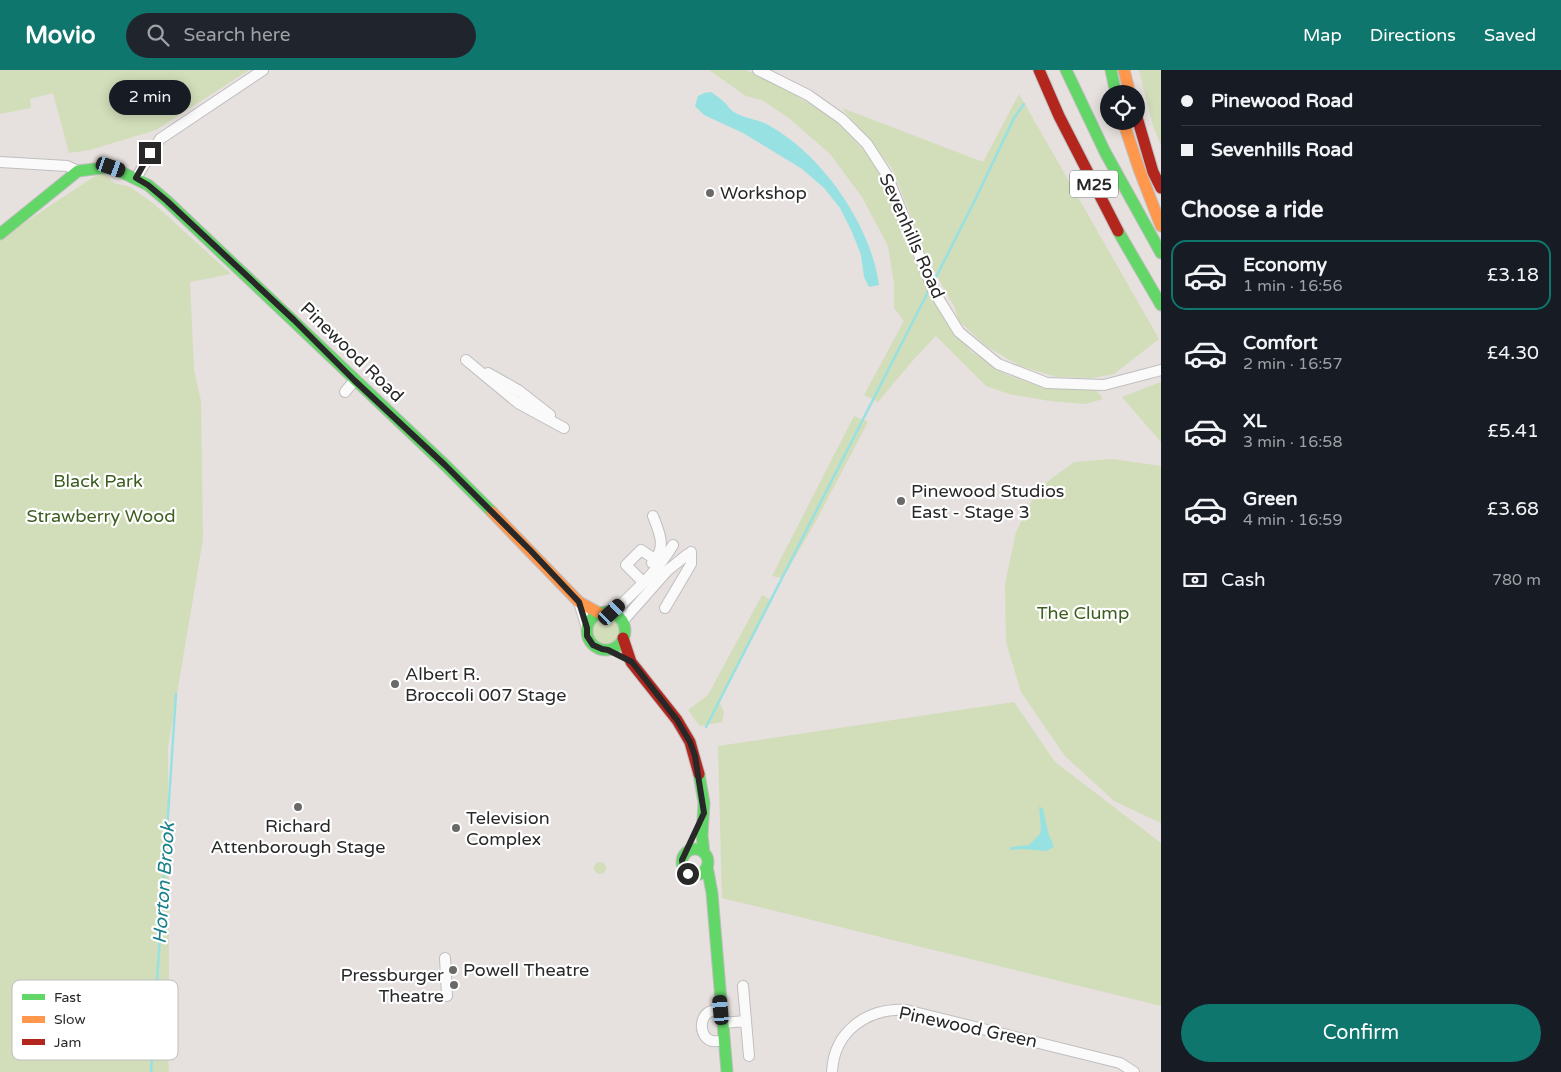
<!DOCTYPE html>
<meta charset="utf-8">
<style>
body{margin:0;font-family:"Varela Round",sans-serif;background:#20242c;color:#f1f3f6;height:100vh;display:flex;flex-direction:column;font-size:19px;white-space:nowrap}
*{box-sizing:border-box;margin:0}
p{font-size:16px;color:#9ea1a6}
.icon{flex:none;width:28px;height:28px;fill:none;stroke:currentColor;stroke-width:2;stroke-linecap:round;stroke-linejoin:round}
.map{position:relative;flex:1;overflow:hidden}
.panel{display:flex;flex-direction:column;background:#171b24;width:400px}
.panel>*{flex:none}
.guide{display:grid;align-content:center;height:110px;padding:0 20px;background:#171b24}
.tools{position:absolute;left:1100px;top:15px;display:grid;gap:10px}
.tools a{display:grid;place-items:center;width:45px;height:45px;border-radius:50%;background:#171b24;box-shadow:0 2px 12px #0003;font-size:25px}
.end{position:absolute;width:22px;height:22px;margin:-11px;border:6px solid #282828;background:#fff;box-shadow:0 0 0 2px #fff}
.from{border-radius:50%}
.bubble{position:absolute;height:35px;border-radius:18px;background:#171b24;box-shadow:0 2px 12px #0003;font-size:16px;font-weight:600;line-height:35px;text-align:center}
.car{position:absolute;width:15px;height:30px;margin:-15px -8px;border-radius:6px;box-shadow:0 0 4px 1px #0007;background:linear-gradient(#222 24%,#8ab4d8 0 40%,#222 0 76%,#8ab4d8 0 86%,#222 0)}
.guide b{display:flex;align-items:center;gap:18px;height:48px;font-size:19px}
.guide b+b{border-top:1px solid #363941}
.guide i{width:12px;height:12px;background:#f1f3f6}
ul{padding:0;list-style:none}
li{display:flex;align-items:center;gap:15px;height:70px;margin:0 10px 8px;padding:0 10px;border:2px solid transparent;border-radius:15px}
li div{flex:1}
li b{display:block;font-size:19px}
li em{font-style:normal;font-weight:600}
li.active{border-color:#0f766e}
li>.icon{width:45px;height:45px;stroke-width:1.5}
h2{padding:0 20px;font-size:22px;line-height:60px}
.pay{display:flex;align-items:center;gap:12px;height:55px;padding:0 20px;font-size:19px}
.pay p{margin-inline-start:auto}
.button{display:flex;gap:10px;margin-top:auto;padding:10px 20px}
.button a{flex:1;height:58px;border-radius:30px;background:#0f766e;color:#fff;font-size:20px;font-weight:600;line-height:58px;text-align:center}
header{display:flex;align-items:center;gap:30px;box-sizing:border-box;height:70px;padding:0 25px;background:#0f766e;color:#fff}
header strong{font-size:24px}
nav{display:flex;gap:28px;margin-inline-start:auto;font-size:18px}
.search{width:350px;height:45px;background:#20242c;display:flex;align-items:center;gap:12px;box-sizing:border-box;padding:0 18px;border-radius:28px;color:#9ea1a6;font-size:19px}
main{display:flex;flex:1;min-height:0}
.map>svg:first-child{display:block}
.green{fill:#d2ddb9}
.water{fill:#98e1e2}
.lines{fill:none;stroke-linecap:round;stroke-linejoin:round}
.stream{stroke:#98e1e2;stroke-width:2.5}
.street-casing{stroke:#c0bfbf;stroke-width:12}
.fast-casing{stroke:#c0bfbf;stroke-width:13}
.slow-casing{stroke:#c0bfbf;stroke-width:13}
.jam-casing{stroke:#c0bfbf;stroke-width:13}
.street{stroke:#fbfafa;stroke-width:10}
.fast{stroke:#63d668;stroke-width:11}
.slow{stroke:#ff974d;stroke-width:11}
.jam{stroke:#b3261e;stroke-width:11}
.route{stroke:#282828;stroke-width:6}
.poi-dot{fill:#6a6868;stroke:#fff;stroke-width:2}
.labels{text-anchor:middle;stroke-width:4.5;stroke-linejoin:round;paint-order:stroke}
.shield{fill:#fff;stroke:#686868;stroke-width:1}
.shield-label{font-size:16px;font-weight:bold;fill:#282828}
.poi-label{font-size:18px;fill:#282828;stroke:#fff;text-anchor:start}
.street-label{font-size:18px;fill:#282828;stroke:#fff}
.park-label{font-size:18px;fill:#3c5d1f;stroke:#fff}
.water-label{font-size:19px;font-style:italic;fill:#19818b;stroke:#fff}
.key{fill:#fff;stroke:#bebebe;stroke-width:1}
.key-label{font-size:14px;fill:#282828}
</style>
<header>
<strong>Movio</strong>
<div class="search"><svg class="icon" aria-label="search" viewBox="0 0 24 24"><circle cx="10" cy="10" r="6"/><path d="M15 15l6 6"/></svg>Search here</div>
<nav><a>Map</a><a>Directions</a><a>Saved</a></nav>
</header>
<main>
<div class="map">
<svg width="1161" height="1002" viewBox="0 0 1161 1002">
<rect width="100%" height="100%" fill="#e6e0de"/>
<!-- green -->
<path class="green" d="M0,0H249L156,60L90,80L69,83L53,23L30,29L31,38L0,44Z
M709,0H745L769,9L836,50L868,85L887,111L901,163L930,222L947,254L972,282L1007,305L1044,318L1095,319L1103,329L1085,334L1050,331L1009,324L986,316L936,266L914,289L878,332L864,325L904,251L894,238V213L888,176L862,127L830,84L790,49L762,30L746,26Z
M1139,0H1161V75L1153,56Z
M1019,24L1159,269L1114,304L1092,308L1057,307L1020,296L986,276L958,250L955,238L927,188L892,98L842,38L983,92Z
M104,103L114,113L130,117L154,134L231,204L190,212L194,300L201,331L203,469L168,677L169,910L165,938L169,1002H0V169L95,106Z
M1161,312V372L1122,327Z
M854,346L868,352L817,449L783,508L772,506Z
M1112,389L1161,396V753L1114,731L1065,686L1021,622L1006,572L1005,514L1016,462L1038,419L1074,392Z
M762,525L772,531L719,632L724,642L722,652L700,656L688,640L708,625Z
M591 560a14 14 0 1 1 28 0a14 14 0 1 1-28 0Z
M1014,632L1055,692L1161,773V936L722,828L718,676Z
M594 798a6 6 0 1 1 12 0a6 6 0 1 1-12 0Z"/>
<!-- water -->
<path class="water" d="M711,22C715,25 720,28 723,31C727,34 730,40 734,42C745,49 759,49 770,56C822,85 871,155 879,215L869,217L864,207L861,185L852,162L840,138L824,118L802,99L743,63L704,45L695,36L698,26L704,23Z
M1039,736L1043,739L1048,762L1054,777L1046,781L1023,779L1010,780L1011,777L1029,775L1040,764L1041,758Z"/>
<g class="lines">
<!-- stream -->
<path class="stream" d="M934,211L976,128L1014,48L1024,34
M706,657L929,220
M151,1002L176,624"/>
<defs>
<path id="street" d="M758,0L808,25L842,49L867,74L887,105L933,220L959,262L998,294L1047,313L1104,315L1161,300
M0,92L67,96L78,101
M136,108L160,69L263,0
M466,290L518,333L564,358
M488,303L518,320L550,345
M345,322L354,311
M652,493C667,478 660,464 653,446
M640,509L626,495L641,480L656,490
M579,532L587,558
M665,538L691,494V482
M612,543C634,522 658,501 673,475
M622,552L668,500L688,484
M445,888L447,926
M743,916L749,986
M721,939C717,940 713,940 709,942C699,948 699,967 712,971C716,972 720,971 724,970
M722,953L746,951
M832,1002C834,961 867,938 906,940L1120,993L1134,1002"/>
<path id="fast" d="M1066,0L1105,82L1161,183
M1111,0L1116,24
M1118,161L1161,235
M0,164L78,101L111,97L148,115L167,131L445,395L492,442
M587 561a19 19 0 1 1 38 0a19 19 0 1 1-38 0Z
M699,704L704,733L702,765L704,783
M682 792a13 13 0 1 1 26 0a13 13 0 1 1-26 0Z
M707,796L712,823L727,1002"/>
<path id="slow" d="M1124,0L1130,24
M1123,51L1139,99L1161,156
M492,442L579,532L599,543"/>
<path id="jam" d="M1039,0L1059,46L1118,161
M1136,44L1153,102L1161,118
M623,568L631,592L677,650L690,672L699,704"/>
</defs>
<!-- street casing -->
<use href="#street" class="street-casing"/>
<!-- fast casing -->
<use href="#fast" class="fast-casing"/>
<!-- slow casing -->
<use href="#slow" class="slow-casing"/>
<!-- jam casing -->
<use href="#jam" class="jam-casing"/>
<!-- street -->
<use href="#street" class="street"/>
<!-- fast -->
<use href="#fast" class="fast"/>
<!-- slow -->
<use href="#slow" class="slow"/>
<!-- jam -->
<use href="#jam" class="jam"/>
</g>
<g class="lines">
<!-- route -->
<path class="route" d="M150,83L136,108L148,115L167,131L294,250L354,310L445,395L531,481L579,532L587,558V566L593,575L602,579L608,580L632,592L677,650L690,672L695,686L704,743L682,790L683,798L688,804"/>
</g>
<!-- markers -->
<g class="poi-dot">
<circle cx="710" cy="123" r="5"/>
<circle cx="901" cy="431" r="5"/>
<circle cx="395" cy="614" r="5"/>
<circle cx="298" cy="737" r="5"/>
<circle cx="456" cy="758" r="5"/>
<circle cx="453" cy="900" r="5"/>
<circle cx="454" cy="915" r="5"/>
</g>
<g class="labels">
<!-- shield labels -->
<rect class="shield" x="1070" y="100.5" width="48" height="27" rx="4"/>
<g class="shield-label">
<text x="1094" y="120">M25</text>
</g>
<!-- poi labels -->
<g class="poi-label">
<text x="720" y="129">Workshop</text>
<text x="911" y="427">Pinewood Studios<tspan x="911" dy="21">East - Stage 3</tspan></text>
<text x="405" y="610">Albert R.<tspan x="405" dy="21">Broccoli 007 Stage</tspan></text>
<text x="466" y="754">Television<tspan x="466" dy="21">Complex</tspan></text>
<text x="298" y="762" text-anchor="middle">Richard<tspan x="298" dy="21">Attenborough Stage</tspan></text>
<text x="463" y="906">Powell Theatre</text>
<text x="444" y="911" text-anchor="end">Pressburger<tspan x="444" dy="21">Theatre</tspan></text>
</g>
<!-- street labels -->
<g class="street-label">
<text transform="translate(912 166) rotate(66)" y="6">Sevenhills Road</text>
<text transform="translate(352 282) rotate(44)" y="6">Pinewood Road</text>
<text transform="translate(968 957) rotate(12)" y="6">Pinewood Green</text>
</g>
<!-- park labels -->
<g class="park-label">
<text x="98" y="417">Black Park</text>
<text x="101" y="452">Strawberry Wood</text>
<text x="1083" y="549">The Clump</text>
</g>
<!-- water labels -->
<g class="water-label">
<text transform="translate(163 813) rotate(-86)" y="7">Horton Brook</text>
</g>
</g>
<!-- legend -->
<rect x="12" y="910" width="166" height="80" rx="8" class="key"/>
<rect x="22" y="924" width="23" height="6" fill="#63d668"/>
<rect x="22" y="946" width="23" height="7" fill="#ff974d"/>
<rect x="22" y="969" width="23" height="6" fill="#b3261e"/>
<g class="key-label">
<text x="54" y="932">Fast</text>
<text x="54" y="954">Slow</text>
<text x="54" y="977">Jam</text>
</g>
</svg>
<div class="tools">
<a><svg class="icon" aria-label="locate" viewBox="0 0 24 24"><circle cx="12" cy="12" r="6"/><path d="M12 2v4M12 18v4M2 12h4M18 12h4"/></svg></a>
</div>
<i class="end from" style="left:688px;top:804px"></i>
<i class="end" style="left:150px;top:83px"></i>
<div class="bubble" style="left:109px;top:10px;width:82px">2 min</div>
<i class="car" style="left:111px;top:97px;rotate:109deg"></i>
<i class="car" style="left:612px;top:542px;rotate:47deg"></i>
<i class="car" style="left:721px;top:940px;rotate:355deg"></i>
</div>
<section class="panel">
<div class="guide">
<b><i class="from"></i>Pinewood Road</b>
<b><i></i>Sevenhills Road</b>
</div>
<h2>Choose a ride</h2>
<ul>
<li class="active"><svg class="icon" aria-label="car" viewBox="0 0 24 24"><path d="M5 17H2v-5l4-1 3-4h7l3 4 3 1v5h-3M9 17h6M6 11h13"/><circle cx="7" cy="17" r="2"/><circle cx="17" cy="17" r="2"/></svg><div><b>Economy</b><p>1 min · 16:56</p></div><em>£3.18</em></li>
<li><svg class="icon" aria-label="car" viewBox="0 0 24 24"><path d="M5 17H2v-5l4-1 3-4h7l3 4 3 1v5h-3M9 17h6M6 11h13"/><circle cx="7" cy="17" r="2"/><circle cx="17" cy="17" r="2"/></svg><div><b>Comfort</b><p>2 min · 16:57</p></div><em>£4.30</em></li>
<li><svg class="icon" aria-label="car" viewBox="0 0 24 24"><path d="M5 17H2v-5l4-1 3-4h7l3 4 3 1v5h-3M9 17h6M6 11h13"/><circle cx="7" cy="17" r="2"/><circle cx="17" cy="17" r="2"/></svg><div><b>XL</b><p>3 min · 16:58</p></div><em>£5.41</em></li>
<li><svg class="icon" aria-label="car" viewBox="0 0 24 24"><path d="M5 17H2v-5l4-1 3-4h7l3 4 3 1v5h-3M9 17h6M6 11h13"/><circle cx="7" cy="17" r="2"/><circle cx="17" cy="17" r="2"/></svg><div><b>Green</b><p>4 min · 16:59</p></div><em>£3.68</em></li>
</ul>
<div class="pay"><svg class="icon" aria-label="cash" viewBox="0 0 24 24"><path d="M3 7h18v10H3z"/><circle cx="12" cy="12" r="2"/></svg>Cash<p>780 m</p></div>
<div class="button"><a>Confirm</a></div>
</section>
</main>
